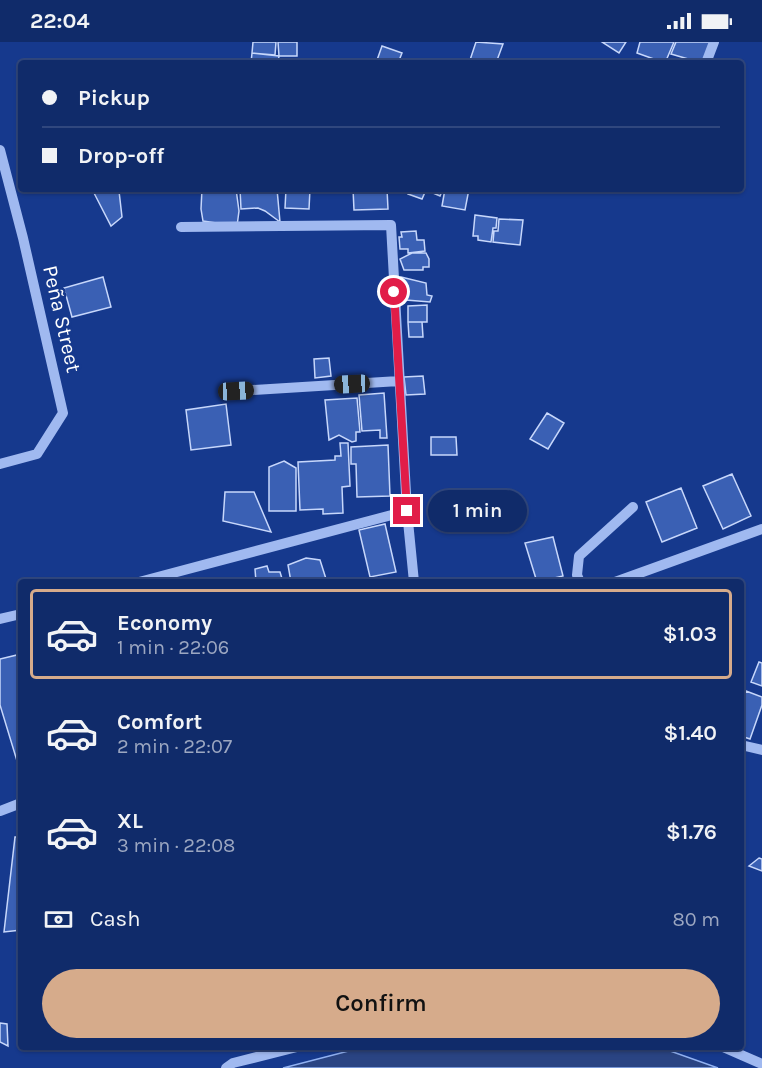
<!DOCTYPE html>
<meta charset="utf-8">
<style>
body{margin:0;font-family:Karla,sans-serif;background:#1e3772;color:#f1f3f6;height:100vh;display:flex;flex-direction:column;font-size:22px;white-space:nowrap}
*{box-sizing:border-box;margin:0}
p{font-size:20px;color:#9ca7c1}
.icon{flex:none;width:33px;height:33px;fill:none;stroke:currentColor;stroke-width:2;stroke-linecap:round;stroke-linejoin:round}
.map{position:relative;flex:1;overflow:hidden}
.drawer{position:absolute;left:18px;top:537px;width:726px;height:471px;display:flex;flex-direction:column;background:#102b6a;border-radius:6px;box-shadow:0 2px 4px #0004,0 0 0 2px #30477e}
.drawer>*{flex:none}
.guide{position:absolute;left:18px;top:18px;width:726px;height:132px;border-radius:6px;box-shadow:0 2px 4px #0004,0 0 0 2px #30477e;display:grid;align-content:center;height:132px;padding:0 24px;background:#102b6a}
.end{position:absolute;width:27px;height:27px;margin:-14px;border:8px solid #e11d48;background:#fff;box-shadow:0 0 0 3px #fff}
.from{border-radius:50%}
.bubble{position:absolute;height:42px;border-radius:21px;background:#102b6a;box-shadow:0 2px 4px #0004,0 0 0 2px #30477e;font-size:20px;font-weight:600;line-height:42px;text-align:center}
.car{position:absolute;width:18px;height:36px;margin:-18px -9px;border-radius:8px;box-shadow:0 0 4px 2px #0007;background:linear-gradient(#222 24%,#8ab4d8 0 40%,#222 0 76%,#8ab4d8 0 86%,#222 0)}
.guide b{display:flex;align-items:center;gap:21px;height:57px;font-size:22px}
.guide b+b{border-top:2px solid #30477e}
.guide i{width:15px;height:15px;background:#f1f3f6}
ul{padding:10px 0 0;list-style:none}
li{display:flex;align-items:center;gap:18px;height:90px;margin:0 12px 9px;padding:0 12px;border:3px solid transparent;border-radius:6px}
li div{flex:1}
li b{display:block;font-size:22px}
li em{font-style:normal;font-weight:600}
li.current{border-color:#d6ab8b}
li>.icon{width:54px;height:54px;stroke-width:1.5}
.pay{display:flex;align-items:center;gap:15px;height:66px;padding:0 24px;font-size:22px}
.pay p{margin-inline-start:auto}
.cta{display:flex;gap:12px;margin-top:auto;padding:12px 24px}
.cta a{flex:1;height:69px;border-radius:36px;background:#d6ab8b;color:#111;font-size:24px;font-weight:600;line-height:69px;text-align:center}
.status{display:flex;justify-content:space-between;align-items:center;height:42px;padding:0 30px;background:#102b6a;direction:ltr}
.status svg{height:16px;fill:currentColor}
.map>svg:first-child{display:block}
.water{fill:#2a4483;stroke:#92b2f2;stroke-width:1.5}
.building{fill:#3a60b4;stroke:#c7d7fb;stroke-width:1.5}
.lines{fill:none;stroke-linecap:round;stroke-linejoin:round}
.minor{stroke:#a0b9f0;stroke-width:10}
.route{stroke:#e11d48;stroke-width:8}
.labels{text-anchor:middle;stroke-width:5;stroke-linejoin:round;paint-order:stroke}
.street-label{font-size:21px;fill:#fff;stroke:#16398d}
</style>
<div class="status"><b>22:04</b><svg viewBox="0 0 49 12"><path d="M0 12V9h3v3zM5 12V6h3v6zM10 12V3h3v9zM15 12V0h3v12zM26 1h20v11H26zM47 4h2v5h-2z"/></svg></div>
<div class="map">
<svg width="762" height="1026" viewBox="0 0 762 1026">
<rect width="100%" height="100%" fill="#16398d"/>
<!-- water -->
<path class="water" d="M364,1005H659L718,1026H283Z"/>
<!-- building -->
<path class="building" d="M253,0H276L275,13L252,11Z
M278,0H297V14H279Z
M476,0L503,2L496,21H469Z
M602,0H626L619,11Z
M640,0H674L665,21L637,11Z
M676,0H711L702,21L671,12Z
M382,4L402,11L398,21H376Z
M252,11L279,14L278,21H251Z
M202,147H236L239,169L237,184L203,179L201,167Z
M240,147H277L280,180L265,169L258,166L241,167Z
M286,147H310L309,167L285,166Z
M353,147H387L388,167L354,168Z
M410,147H443L440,154L426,148L422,157L408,152Z
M445,147H469L465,168L442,164Z
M119,149L122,175L111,184L94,151Z
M475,173L497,176L496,186H493L491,200L478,198V194H473Z
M499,177L523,178L520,203L493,200L494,189H498Z
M416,189L417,198H424L425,209L408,211V207H400L399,195H402L401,190Z
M412,211H426L429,217V225H423V228H404L400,217Z
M103,235L111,265L72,275L64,246Z
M401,235L426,241L427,253L432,254L430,260L406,258L405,249L399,248Z
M427,263V280H408V264Z
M408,280H422L423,295H409Z
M329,316L331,334L315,336L314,317Z
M423,334L425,352L406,353L404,335Z
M384,351L387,396H380V388L362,389L359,353Z
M357,356L360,390H356V399L352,400L339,393L329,398L325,358Z
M226,362L231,403L191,408L186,368Z
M547,371L564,381L548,407L530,397Z
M431,395H456L457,413H431Z
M340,401H348L350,444L342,445L343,471L323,472V467L300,468L298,420L335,418V414H341Z
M388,403L390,454L357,455L356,422H351V405Z
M284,419L296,426V469H269V425Z
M732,432L751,474L723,487L703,444Z
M681,446L697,486L662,500L646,460Z
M225,450H254L271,490L223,479Z
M385,482L396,530L370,535L359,488Z
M553,495L563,534L537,540L525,501Z
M306,516L320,518L327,540H291L288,523Z
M267,524L269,530H280L283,540H256L255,527Z
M17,613L21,628V732L0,663V617Z
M759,620L762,621V644L751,640Z
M746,649L762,655V663L750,697L741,694V662Z
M15,795H21V888L4,890Z
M759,816L762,817V829L749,824Z
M0,981L7,982L8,1004L0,1000Z"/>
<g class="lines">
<!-- minor -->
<path class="minor" d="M706,21L714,0
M0,108L23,196L63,371L37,412L0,422
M181,185L391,183L407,469
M236,349L399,339
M139,540L407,469L414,540
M580,540L577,533L579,514L633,465
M615,540L762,487
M0,577L21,572
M741,703L762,708
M0,769L21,761
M723,1005L762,1022
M226,1026L233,1021L297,1005"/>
</g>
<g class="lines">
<!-- route -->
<path class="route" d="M394,250L407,469"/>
</g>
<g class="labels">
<!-- street labels -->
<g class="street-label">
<text transform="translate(62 277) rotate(77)" y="7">Peña Street</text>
</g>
</g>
</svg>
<i class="end from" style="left:394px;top:250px"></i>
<i class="end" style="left:407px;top:469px"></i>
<div class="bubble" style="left:428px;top:448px;width:99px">1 min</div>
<i class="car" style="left:352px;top:342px;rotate:267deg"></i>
<i class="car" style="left:236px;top:349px;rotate:87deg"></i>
<div class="guide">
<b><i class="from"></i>Pickup</b>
<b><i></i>Drop-off</b>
</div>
<section class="drawer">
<ul>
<li class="current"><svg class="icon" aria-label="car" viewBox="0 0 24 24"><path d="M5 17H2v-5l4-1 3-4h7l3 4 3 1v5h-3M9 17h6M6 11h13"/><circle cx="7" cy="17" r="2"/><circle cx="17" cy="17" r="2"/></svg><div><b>Economy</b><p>1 min · 22:06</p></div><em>$1.03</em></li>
<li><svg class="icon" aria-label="car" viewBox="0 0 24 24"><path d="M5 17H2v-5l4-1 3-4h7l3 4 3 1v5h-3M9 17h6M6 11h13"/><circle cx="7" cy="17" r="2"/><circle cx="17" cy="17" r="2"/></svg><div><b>Comfort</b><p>2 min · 22:07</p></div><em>$1.40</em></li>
<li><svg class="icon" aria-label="car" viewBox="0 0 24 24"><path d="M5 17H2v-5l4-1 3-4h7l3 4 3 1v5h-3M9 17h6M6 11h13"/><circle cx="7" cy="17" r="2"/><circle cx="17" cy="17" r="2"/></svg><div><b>XL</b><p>3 min · 22:08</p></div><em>$1.76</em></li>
</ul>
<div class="pay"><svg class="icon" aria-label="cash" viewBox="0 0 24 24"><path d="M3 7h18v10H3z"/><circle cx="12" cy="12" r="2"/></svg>Cash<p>80 m</p></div>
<div class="cta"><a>Confirm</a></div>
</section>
</div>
